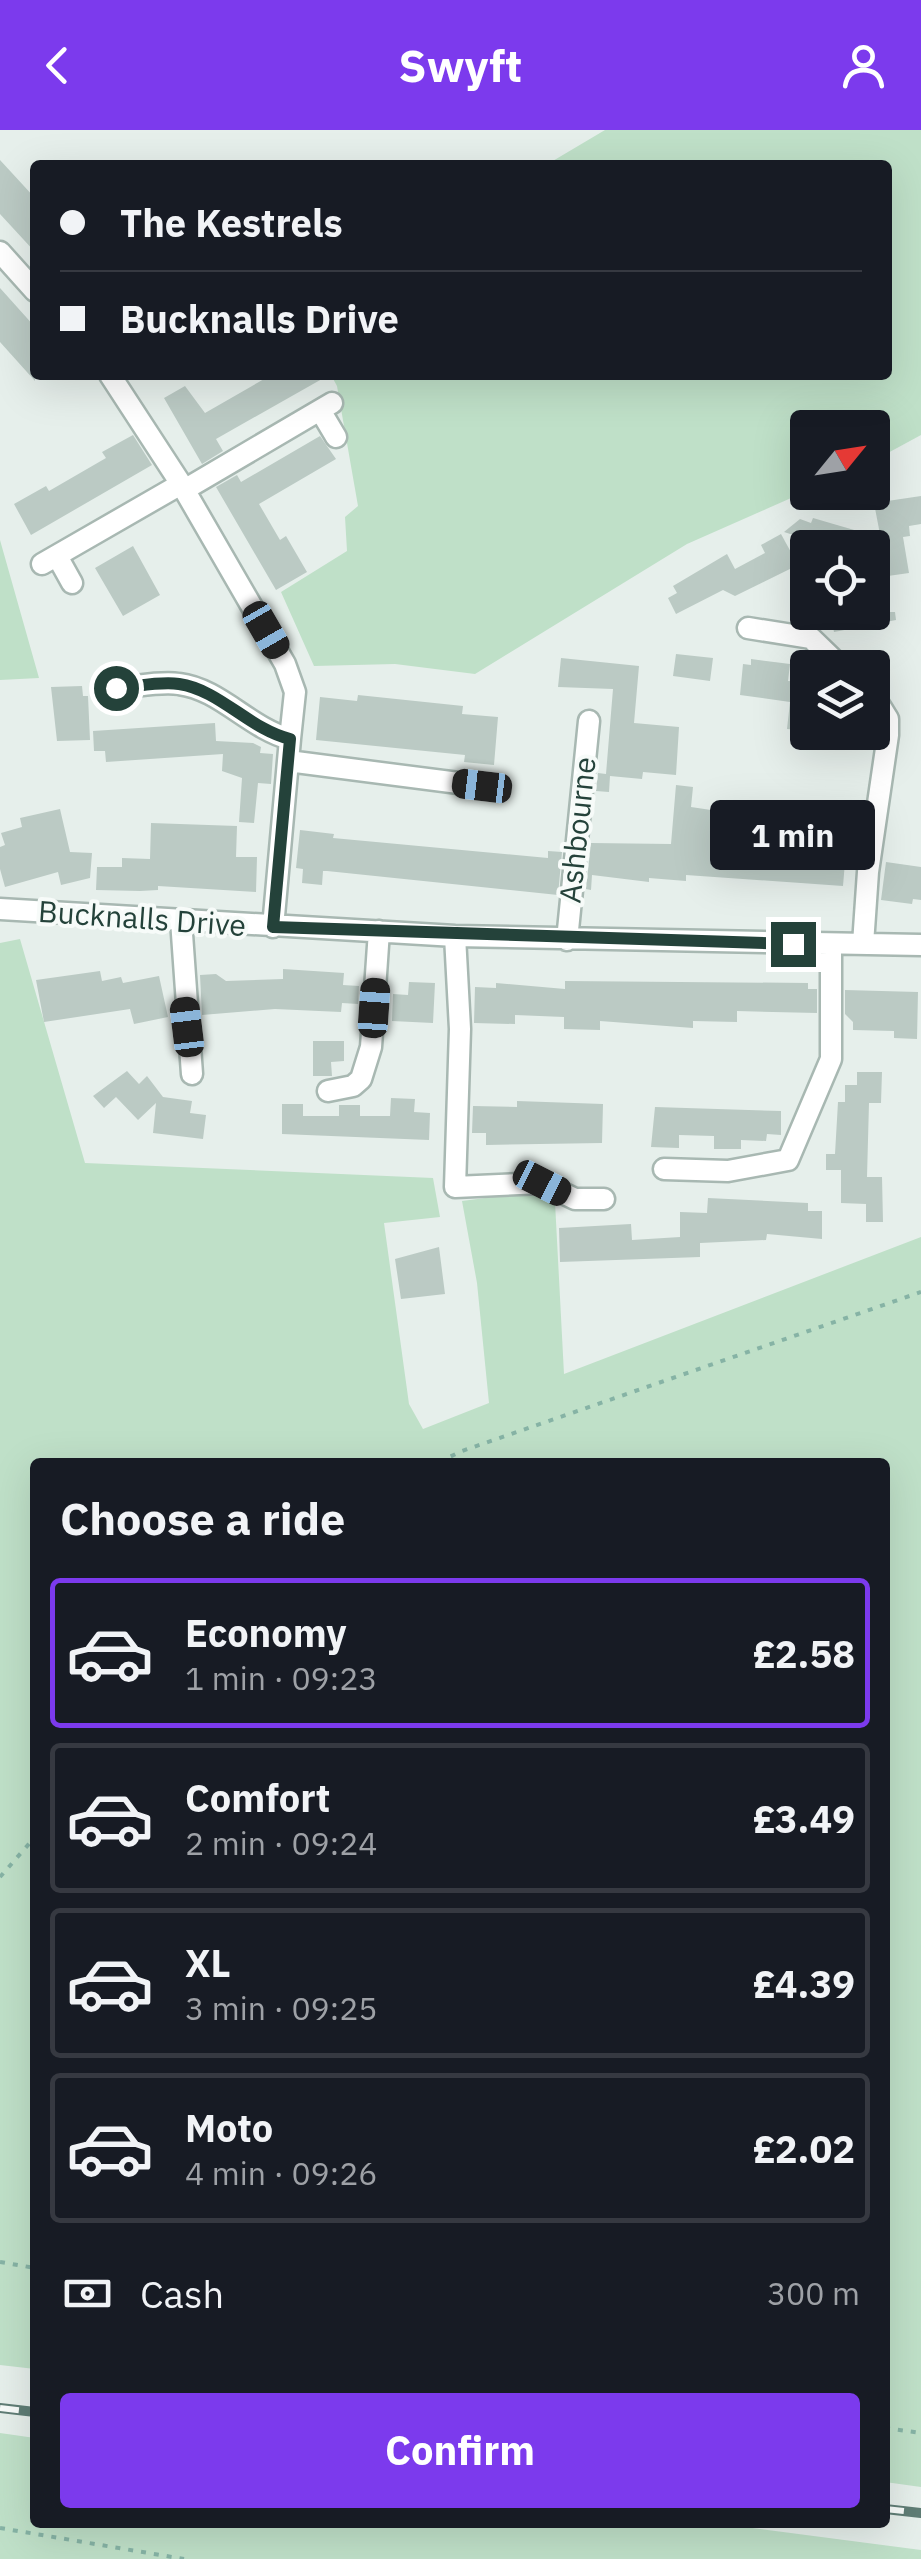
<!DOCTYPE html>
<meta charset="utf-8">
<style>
body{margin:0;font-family:"IBM Plex Sans",sans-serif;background:#20242c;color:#f1f3f6;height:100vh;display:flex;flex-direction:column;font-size:38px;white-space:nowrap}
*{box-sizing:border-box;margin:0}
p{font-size:32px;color:#9ea1a6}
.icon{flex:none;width:55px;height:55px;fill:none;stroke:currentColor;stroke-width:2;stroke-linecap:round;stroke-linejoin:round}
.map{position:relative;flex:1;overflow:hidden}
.details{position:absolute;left:30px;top:1328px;width:860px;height:1070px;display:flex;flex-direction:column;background:#171b24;border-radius:10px;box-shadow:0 10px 40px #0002}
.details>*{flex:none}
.top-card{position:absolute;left:30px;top:30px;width:862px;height:220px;border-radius:10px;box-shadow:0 10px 40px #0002;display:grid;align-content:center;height:220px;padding:0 30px;background:#171b24}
.needle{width:65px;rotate:60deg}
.fabs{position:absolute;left:790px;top:280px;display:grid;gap:20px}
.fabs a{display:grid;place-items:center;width:100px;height:100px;border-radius:10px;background:#171b24;box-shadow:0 10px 40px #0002;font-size:50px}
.end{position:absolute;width:45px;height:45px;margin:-22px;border:12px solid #24423a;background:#fff;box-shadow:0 0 0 5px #fff}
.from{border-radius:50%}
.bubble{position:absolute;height:70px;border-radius:10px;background:#171b24;box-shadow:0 10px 40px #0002;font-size:32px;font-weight:700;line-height:70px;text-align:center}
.car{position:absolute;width:30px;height:60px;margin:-30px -15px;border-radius:12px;box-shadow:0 0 8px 2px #0007;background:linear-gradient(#222 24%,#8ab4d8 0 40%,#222 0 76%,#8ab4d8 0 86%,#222 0)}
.top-card b{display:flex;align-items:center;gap:35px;height:95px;font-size:38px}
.top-card b+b{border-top:2px solid #363941}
.top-card i{width:25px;height:25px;background:#f1f3f6}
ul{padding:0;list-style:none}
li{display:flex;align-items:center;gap:30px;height:150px;margin:0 20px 15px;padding:0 10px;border:5px solid #363941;border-radius:10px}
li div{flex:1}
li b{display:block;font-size:38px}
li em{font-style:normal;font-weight:700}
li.active{border-color:#7c3aed}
li>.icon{width:90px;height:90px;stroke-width:1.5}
h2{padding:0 30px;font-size:45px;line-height:120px}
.pay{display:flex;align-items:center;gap:25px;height:110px;padding:0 30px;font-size:38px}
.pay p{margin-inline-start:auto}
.action{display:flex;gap:20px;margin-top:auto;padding:20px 30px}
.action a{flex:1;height:115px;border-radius:10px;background:#7c3aed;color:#fff;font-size:40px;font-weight:700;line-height:115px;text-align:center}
header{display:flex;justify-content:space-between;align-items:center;height:130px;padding:0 30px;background:#7c3aed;color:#fff;font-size:45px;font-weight:700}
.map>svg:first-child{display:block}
.green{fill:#bfe0c8}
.building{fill:#bbcac4}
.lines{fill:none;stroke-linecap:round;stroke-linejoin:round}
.minor-casing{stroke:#a8b8b2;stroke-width:25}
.path{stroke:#86b3a5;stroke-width:4;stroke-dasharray:5 8;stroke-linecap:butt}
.minor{stroke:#fff;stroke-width:20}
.rail-casing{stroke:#5f7d75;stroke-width:10}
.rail{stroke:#f7fbf9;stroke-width:6;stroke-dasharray:19;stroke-linecap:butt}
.route{stroke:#24423a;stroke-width:12}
.labels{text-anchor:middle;stroke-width:8;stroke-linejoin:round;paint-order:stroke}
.street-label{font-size:30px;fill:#24423a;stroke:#f7fbf9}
</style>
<header><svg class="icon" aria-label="back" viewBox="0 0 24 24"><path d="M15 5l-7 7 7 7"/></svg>Swyft<svg class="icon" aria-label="person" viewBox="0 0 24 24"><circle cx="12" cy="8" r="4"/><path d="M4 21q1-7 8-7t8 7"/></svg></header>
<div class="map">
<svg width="921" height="2429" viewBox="0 0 921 2429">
<rect width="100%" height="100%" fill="#e6efeb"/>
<!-- green -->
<path class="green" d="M605,0H921V305L873,331L872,298H808L807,361L687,414L475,544L395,534L314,536L281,462L347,421L345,387L358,376L337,256L331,245H888V35H546Z
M0,410L39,548L0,550Z
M20,809L85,1033L433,1048L440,1087L384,1093L409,1274L423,1299L489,1273L477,1153L462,1071L539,1061L555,1072L564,1244L921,1107V2357L885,2352V1332H35V2239L0,2235V813Z
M0,2303L35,2308V2392H706L921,2420V2429H0Z"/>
<!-- building -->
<path class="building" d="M0,30L35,68V122L0,84Z
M0,158L35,197V251L0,212Z
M271,245H329L216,309L223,321L202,334L164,268L185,256L205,283Z
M133,305L152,335L31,405L14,374L46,356L49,361L106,328L102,322Z
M320,306L336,329L259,374L280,410L286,406L307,442L276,460L216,357L237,345L241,352Z
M921,366V394L909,396L910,406L903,407L909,443L888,446L874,373Z
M813,388L861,402L856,418H834L784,402L800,389L811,393Z
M781,404L798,435L735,466L723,460L676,484L668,468L677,463L673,456L727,424L735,439L765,423L761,415Z
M133,416L160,465L123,486L95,438Z
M830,482H895L896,490L834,502Z
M676,524L713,528L710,551L673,546Z
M561,528L639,536L634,593L679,597L676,645L643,642L642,649L610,646L609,662L596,661L598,643L606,644L613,559L558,557Z
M751,529L790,534L788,551L808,552V601L787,599L790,572L740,565L743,534L751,535Z
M82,556L83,566H88L90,610L57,611L51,557Z
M358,565L463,576L462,584L498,587L494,635L464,632L465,625L316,610L320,567L357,571Z
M215,593L216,611L253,613L261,617L260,623L273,624L271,654L258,653L254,693L239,692L242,648L222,641L223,624L106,632L105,621H94L93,601Z
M676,655L693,657L691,677L796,693L794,716L839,719L838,731L845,732L843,756L686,745V751L649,748V752L592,745L591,760L586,759L591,713L671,714Z
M60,679L70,722L92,723L90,748L61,755L58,742L5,757L0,739V717L5,715L1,703L22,697L20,688Z
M151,693L237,696L236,727H257L256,762L158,756V760L140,761L96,760L97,737H122V728L150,729Z
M300,700L334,704L333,708L548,728V721L562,722L558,765L327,741H323L322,755L302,753L303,739L296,738Z
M886,732L921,737V770L913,769L912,774L881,770Z
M283,839L344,843L343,855L359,856L358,874L342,873L341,882L275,879L202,885L200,845L216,844L226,851L283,849Z
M100,841L102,851L121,847L123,853L159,846L168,887L134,894L130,879L44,892L36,850Z
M565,851L808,853V859H817V883L737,881V892L693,891V898L600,891V900L564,899V887L515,885V894L474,893L475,857L496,858V853L565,859Z
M409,852L435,853L433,893L392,891L393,864L408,865Z
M845,860L918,862L917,909L894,908V901L853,900V892L845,884Z
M313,911H344V931L331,932L332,946H313Z
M127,941L139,954L147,946L163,967L192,971L190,983L206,985L203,1009L153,1003L156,973L138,990L116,967L104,978L93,966Z
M857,942H882L881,973H869L867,1047H882L883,1092H866V1074L841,1073V1040H826V1024H835L838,972H845V955H857Z
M391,968L415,969L414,982L430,983L429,1010L282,1004V974H303V986H339V975H360V986H390Z
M517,971L603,974L602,1013L486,1015V1003H472L473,976L517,977Z
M655,977L781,981V1005L767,1004L766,1011L741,1010V1019H714V1006L679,1005V1018L651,1017Z
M708,1068L808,1073V1081H822V1109L767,1104L766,1110L700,1113V1127L560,1132L559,1098L631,1094L632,1110L680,1107V1082L707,1083Z
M439,1117L445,1164L401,1169L395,1129Z"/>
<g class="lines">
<defs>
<path id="minor" d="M0,122L35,161
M110,245L181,354L285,534L295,562L290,609
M320,280L336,307
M184,360L332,273
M57,426L72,453
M42,434L181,354
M748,498L811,508L842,538
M116,558C136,557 159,551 179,554C220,559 249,598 290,609L273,797
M288,631L482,656
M0,779L455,806L921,815
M181,790L192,944
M455,806L460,899L455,1057L542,1053L575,1069H604
M567,810L589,591
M863,814L868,742L888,605V589L872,563
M328,961L353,956L361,949L371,917L379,801
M664,1039L728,1041L788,1030L831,929V814"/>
</defs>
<!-- minor casing -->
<use href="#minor" class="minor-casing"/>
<!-- path -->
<path class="path" d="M439,1332L462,1321L921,1162
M0,1747L35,1707
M0,2132L35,2138
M885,2298L921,2303
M0,2398L184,2429"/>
<!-- minor -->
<use href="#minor" class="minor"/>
<defs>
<path id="rail" d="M0,2278L35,2282
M885,2379L921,2383"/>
</defs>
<!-- rail casing -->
<use href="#rail" class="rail-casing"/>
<!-- rail -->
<use href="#rail" class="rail"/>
</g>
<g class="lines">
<!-- route -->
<path class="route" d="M116,558C136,557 159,551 179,554C220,560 249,599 290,609L273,797L793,814"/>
</g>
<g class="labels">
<!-- street labels -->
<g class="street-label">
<text transform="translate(578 700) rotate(-84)" y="10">Ashbourne</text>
<text transform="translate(142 789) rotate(4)" y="10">Bucknalls Drive</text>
</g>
</g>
</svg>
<div class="fabs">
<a><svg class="needle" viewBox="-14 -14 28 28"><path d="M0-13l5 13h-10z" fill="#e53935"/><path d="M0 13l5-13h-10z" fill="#9ea1a6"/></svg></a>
<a><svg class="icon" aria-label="locate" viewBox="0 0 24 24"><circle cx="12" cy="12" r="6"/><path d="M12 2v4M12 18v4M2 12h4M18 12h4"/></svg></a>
<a><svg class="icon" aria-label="layers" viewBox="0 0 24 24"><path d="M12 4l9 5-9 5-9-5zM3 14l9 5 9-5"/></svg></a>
</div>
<i class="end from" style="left:116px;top:558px"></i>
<i class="end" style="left:793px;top:814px"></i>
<div class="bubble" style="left:710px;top:670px;width:165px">1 min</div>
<i class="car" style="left:266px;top:500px;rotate:150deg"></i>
<i class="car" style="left:482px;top:656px;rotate:277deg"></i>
<i class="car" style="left:374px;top:878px;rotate:4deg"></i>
<i class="car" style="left:187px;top:897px;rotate:353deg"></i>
<i class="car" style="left:542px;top:1053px;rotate:117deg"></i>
<div class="top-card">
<b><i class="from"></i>The Kestrels</b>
<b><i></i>Bucknalls Drive</b>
</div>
<section class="details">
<h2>Choose a ride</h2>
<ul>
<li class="active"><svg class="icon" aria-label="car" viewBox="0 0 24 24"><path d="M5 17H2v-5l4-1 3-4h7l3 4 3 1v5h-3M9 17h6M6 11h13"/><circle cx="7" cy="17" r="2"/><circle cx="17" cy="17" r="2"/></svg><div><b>Economy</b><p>1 min · 09:23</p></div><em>£2.58</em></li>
<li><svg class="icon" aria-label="car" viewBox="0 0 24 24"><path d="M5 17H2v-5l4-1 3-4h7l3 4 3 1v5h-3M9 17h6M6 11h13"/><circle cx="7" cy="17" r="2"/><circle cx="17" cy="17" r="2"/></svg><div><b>Comfort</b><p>2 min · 09:24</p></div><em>£3.49</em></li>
<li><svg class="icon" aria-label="car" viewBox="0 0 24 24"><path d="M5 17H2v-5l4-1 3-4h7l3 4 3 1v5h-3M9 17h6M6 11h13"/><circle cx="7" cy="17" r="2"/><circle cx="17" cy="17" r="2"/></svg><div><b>XL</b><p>3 min · 09:25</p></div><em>£4.39</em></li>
<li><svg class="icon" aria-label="car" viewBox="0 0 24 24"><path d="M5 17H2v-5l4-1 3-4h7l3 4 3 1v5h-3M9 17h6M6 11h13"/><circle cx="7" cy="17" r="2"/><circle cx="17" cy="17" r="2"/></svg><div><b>Moto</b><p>4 min · 09:26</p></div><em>£2.02</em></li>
</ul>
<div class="pay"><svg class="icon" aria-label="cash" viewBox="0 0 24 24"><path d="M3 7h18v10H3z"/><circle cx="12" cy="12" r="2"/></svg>Cash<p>300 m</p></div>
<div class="action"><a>Confirm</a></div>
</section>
</div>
